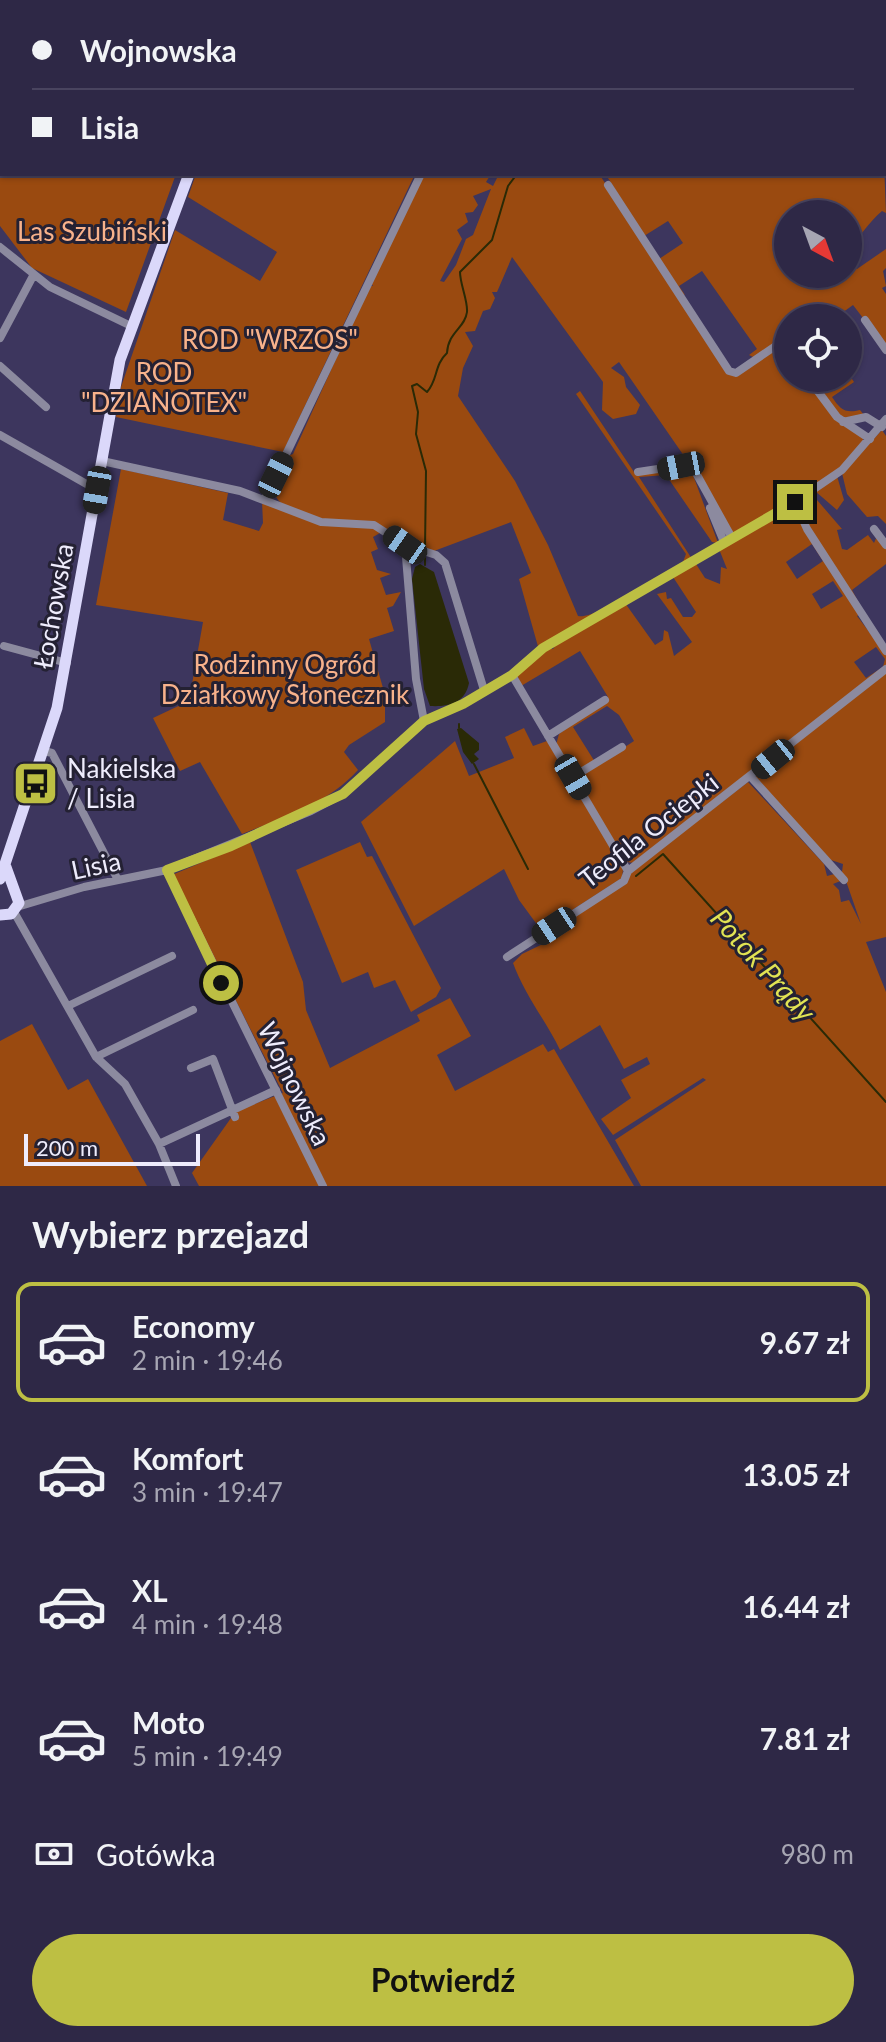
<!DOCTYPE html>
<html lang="pl">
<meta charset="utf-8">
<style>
body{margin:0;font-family:Lato,sans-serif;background:#3a3451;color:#f1f3f6;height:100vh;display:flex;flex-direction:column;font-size:30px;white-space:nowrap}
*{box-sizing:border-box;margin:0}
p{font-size:26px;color:#a7a6b3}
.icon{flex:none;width:44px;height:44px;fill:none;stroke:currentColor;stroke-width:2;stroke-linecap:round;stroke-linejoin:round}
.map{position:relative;height:1186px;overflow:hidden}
.sheet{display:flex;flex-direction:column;background:#2e2846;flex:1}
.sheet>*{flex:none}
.hud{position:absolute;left:0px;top:0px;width:886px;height:176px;box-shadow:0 2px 6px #0004,0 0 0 2px #49445f;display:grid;align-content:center;height:176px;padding:0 32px;background:#2e2846}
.needle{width:52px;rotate:139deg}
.fabs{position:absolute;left:774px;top:200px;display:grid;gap:16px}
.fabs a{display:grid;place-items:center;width:88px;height:88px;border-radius:50%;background:#2e2846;box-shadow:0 2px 6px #0004,0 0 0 2px #49445f;font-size:40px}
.scale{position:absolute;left:24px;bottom:20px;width:176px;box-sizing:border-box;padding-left:8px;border:4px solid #eeecfc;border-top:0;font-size:22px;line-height:28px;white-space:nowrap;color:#eeecfc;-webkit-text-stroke:6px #242133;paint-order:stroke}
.end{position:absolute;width:36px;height:36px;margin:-18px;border:10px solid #bdbf43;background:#111;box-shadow:0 0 0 4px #111}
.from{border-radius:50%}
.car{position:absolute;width:24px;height:48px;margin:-24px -12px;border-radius:10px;box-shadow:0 0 6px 2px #0007;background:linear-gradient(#222 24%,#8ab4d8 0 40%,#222 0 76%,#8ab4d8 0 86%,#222 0)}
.hud b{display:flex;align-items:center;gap:28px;height:76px;font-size:30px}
.hud b+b{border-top:2px solid #49445f}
.hud i{width:20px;height:20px;background:#f1f3f6}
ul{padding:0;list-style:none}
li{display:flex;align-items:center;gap:24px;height:120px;margin:0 16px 12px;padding:0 16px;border:4px solid transparent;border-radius:16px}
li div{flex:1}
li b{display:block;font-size:30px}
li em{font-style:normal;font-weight:700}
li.active{border-color:#bdbf43}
li>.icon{width:72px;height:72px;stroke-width:1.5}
h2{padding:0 32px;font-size:36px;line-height:96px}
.pay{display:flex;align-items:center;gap:20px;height:88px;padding:0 32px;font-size:30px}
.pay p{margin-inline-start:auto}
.action{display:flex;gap:16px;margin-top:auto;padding:16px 32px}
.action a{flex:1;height:92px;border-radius:48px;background:#bdbf43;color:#111;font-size:32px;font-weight:700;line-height:92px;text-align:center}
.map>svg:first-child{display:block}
.green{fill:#9a4a10;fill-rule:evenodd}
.water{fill:#2a2a06}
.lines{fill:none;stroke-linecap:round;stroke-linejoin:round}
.stream{stroke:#2a2a06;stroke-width:2}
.minor{stroke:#8c8a9f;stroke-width:8}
.major{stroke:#dbd8fa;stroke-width:11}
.route{stroke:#bdbf43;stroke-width:10}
.labels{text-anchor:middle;stroke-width:6;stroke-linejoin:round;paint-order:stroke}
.park-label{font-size:26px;fill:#f8b28b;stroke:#242133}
.street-label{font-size:26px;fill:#eeecfc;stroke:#242133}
.poi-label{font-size:26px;fill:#eeecfc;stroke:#242133;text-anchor:start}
.water-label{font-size:28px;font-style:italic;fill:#e1e353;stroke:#242133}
</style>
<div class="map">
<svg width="886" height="1186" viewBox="0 0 886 1186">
<rect width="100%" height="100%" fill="#3d365e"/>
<!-- green -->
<path class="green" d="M0,0H240L2,2V174H176L126,312L32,268L0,226Z
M271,0H548L551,2H270Z
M884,164L886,213L882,211C867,224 862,235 849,248L853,252L848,256V214H788V274H848V266L857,269L886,249V268L883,271L886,286L882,288L886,294V348L853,305L835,318H788V346L753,357L749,355L757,349L702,271L679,286L685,295L678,292L659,259L683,243L668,221L644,236L608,178L613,174H884Z
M196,174H415L283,452L116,417L121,387L175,230L260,281L277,252L188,197Z
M422,174H491L486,182L493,186L499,174H599L734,375L779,347L788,352V378H807L827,408L863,438V444L843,465L793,505L860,614L857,616L886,654V666L634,863L627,862L576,779L634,741L619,715L607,706L573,727L595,762L575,773L556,745L559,734L608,697L580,651L521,686L517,674L548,648L553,649L559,641L625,603L655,645L663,640L664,630L668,632L674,656L692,642L657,594L666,592L667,599L671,598L683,617H692L696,612L673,577L696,564L705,578L720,584L721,567L727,569L719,549L731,533L711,495L619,362L611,368L624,377L626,387L640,405L636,414L613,419L602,410L603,382L512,257L497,292H492L495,298L490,309L483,311L475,331L465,332L473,346L463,368L458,396L515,481L548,545L578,616C594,621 665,573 683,562L686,554L576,394L580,391L636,475L683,469L693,475L718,543L712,542L666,475L639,477L692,559L539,650L519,579L531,573L511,522L434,551L380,533L373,537L378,549L371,552L377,570L391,574L380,578L386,595L401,592L393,606L387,608L394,631L369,639L385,695V722L349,745L344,752L358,770C326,805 285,817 242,834L200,762L180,771L153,718L189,701L203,622L96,605L121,469L228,493L223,520L259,531L263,523L262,501L268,497L282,504C265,490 280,473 288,456L293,454L369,286H373L371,283ZM491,189L473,235L466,239L456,265L444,282L440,281L462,239L457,230L468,222L465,213L473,212L478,205L473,196ZM812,544L823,561L797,579L786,562ZM833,581L843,596L821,609L812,594ZM876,647L885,659L883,667L866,678L854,662Z
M848,373L854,382L832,397C840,409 845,414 860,410L864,415L844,420L810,378H848Z
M882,430L886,436V524L878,516L867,517L847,494L842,473Z
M837,476L844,500L837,510L815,491Z
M811,493L842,529L837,530L842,549L847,550L868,535L874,543L877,536L886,547V564L852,590L867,619L798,510V503Z
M886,672V937L866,942L886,992V1186H641L615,1140L706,1080L703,1078L613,1135L601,1119L631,1098L621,1080L650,1064L647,1057L624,1069L600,1025L560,1050C548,1024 524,994 513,963L522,954L547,942L569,919L748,782L824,864L827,876L842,872L843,864L828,859L755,778L758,773ZM843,880L846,881L861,924L849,900L841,902L839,890L833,884Z
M524,728L533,746L547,741L623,869L622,878L541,930L519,900L504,869L414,926L361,822L455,741L469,776L514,758L505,737Z
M250,842L303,982L306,1010L330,1068L420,1021L417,1015L450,998L471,1036L437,1055L455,1091L543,1044L548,1052L554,1049L634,1186H325L280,1094L283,1093L172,875Z
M360,842L367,857L372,856L441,988L436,997L411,1012L395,980L374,988L368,972L342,983L296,870Z
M32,1024L68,1090L88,1079L147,1186H0V1041Z
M275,1096L321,1186H199L192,1173L231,1118L237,1111Z"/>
<!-- water -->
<path class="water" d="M420,564L434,572L469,683C465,703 449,707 430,706L424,689L412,579L415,567Z
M461,728L479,743V750L474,754L479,759L472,764L463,752L457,729Z"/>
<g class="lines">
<!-- stream -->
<path class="stream" d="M596,2L598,0
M425,549L426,471L416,434L418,412L412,386L417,384L427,392C438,380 434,365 447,353C448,332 465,328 467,312C468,301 460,284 460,272L492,240L508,186L517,174
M425,565V555
M459,724V728
M474,764L528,869
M636,876L663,854L886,1102"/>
<!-- minor -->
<path class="minor" d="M677,2V0
M608,185L729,371L736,373L777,345L788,349
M0,247L50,287L131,326
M865,320L886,350
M0,338L33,276
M0,366L46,407
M808,378L837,417L870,439
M843,422L866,417L882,427
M0,435L97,490
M102,461L240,491L321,522L374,525L405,545L416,679L424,721
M638,472L691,464L732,538
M265,498L421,174
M795,502L807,529L886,651
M710,508L724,542
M874,529L886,545
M405,545L436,555L445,563L484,690
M4,646L67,663
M512,675L628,871
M548,736L605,700
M44,751L52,753L118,880
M573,777L622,747
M751,777L844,880
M167,870L323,1186
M17,907L84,887L167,870L311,811L343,794L424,721L463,704L512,675L543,648L795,502L842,470L886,419
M14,912L96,1057L125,1084L159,1144L176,1186
M507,957L624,881L628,871L886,669
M68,1006L172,956
M96,1057L193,1010
M191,1068L213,1059L235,1117
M159,1144L276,1090"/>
<!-- major -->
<path class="major" d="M255,2L256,0
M0,879L57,708L120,360L189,174
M0,915L11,914L19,903L6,867"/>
</g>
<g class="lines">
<!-- route -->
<path class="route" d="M221,983L167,870L231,846L343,794L424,721L463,704L512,675L543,648L795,502"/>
</g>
<!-- icons -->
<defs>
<symbol id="bus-square" viewBox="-11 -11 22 22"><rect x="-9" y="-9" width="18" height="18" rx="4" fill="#bdbf43" stroke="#242133"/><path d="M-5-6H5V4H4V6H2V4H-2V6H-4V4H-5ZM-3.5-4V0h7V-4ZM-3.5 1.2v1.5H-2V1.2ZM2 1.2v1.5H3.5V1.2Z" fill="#111"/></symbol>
</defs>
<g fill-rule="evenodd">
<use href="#bus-square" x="10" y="758" width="51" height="51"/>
</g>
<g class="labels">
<!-- park labels -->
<g class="park-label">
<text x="92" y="241">Las Szubiński</text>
<text x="270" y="349">ROD "WRZOS"</text>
<text x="164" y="382">ROD<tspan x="164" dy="30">"DZIANOTEX"</tspan></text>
<text x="285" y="674">Rodzinny Ogród<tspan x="285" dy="30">Działkowy Słonecznik</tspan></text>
</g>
<!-- street labels -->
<g class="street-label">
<text transform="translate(54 606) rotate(-80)" y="9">Łochowska</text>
<text transform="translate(649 831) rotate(-38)" y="9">Teofila Ociepki</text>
<text transform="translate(96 866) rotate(-12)" y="9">Lisia</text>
<text transform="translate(294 1084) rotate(64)" y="9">Wojnowska</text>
</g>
<!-- poi labels -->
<g class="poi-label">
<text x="67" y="778">Nakielska<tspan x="67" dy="30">/ Lisia</tspan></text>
</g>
<!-- water labels -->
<g class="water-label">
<text transform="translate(763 965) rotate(48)" y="10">Potok Prądy</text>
</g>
</g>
</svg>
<div class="fabs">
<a><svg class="needle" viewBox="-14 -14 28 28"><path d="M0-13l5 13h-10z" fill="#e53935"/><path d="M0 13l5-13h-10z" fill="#a7a6b3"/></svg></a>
<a><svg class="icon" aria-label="locate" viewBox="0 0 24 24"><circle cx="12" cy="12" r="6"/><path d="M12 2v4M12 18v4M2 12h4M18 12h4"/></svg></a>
</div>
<div class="scale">200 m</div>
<i class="end from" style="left:221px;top:983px"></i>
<i class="end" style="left:795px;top:502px"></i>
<i class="car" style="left:681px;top:466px;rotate:259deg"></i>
<i class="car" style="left:276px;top:475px;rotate:26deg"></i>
<i class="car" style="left:97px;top:490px;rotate:190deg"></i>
<i class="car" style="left:405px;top:545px;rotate:305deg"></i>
<i class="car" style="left:773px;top:759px;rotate:231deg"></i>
<i class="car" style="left:573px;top:777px;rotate:150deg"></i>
<i class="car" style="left:554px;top:926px;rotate:237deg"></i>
<div class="hud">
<b><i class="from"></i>Wojnowska</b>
<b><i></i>Lisia</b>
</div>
</div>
<section class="sheet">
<h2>Wybierz przejazd</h2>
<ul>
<li class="active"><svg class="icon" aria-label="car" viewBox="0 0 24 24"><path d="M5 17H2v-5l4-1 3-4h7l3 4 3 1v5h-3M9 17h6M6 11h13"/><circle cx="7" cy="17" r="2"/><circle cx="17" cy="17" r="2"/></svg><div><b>Economy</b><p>2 min · 19:46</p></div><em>9.67 zł</em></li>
<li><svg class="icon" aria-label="car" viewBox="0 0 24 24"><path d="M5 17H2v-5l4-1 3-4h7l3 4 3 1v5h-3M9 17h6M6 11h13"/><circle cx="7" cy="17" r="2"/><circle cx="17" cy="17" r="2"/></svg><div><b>Komfort</b><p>3 min · 19:47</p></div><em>13.05 zł</em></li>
<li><svg class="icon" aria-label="car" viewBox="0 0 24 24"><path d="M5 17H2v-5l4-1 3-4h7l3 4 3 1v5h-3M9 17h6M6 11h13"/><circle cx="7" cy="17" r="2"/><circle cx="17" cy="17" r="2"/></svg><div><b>XL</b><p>4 min · 19:48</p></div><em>16.44 zł</em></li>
<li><svg class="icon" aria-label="car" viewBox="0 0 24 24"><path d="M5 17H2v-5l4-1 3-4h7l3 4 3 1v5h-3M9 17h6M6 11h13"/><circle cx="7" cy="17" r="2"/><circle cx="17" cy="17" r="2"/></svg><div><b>Moto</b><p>5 min · 19:49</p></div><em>7.81 zł</em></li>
</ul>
<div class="pay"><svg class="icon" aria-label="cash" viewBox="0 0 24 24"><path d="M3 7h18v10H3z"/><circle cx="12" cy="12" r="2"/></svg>Gotówka<p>980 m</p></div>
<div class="action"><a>Potwierdź</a></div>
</section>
